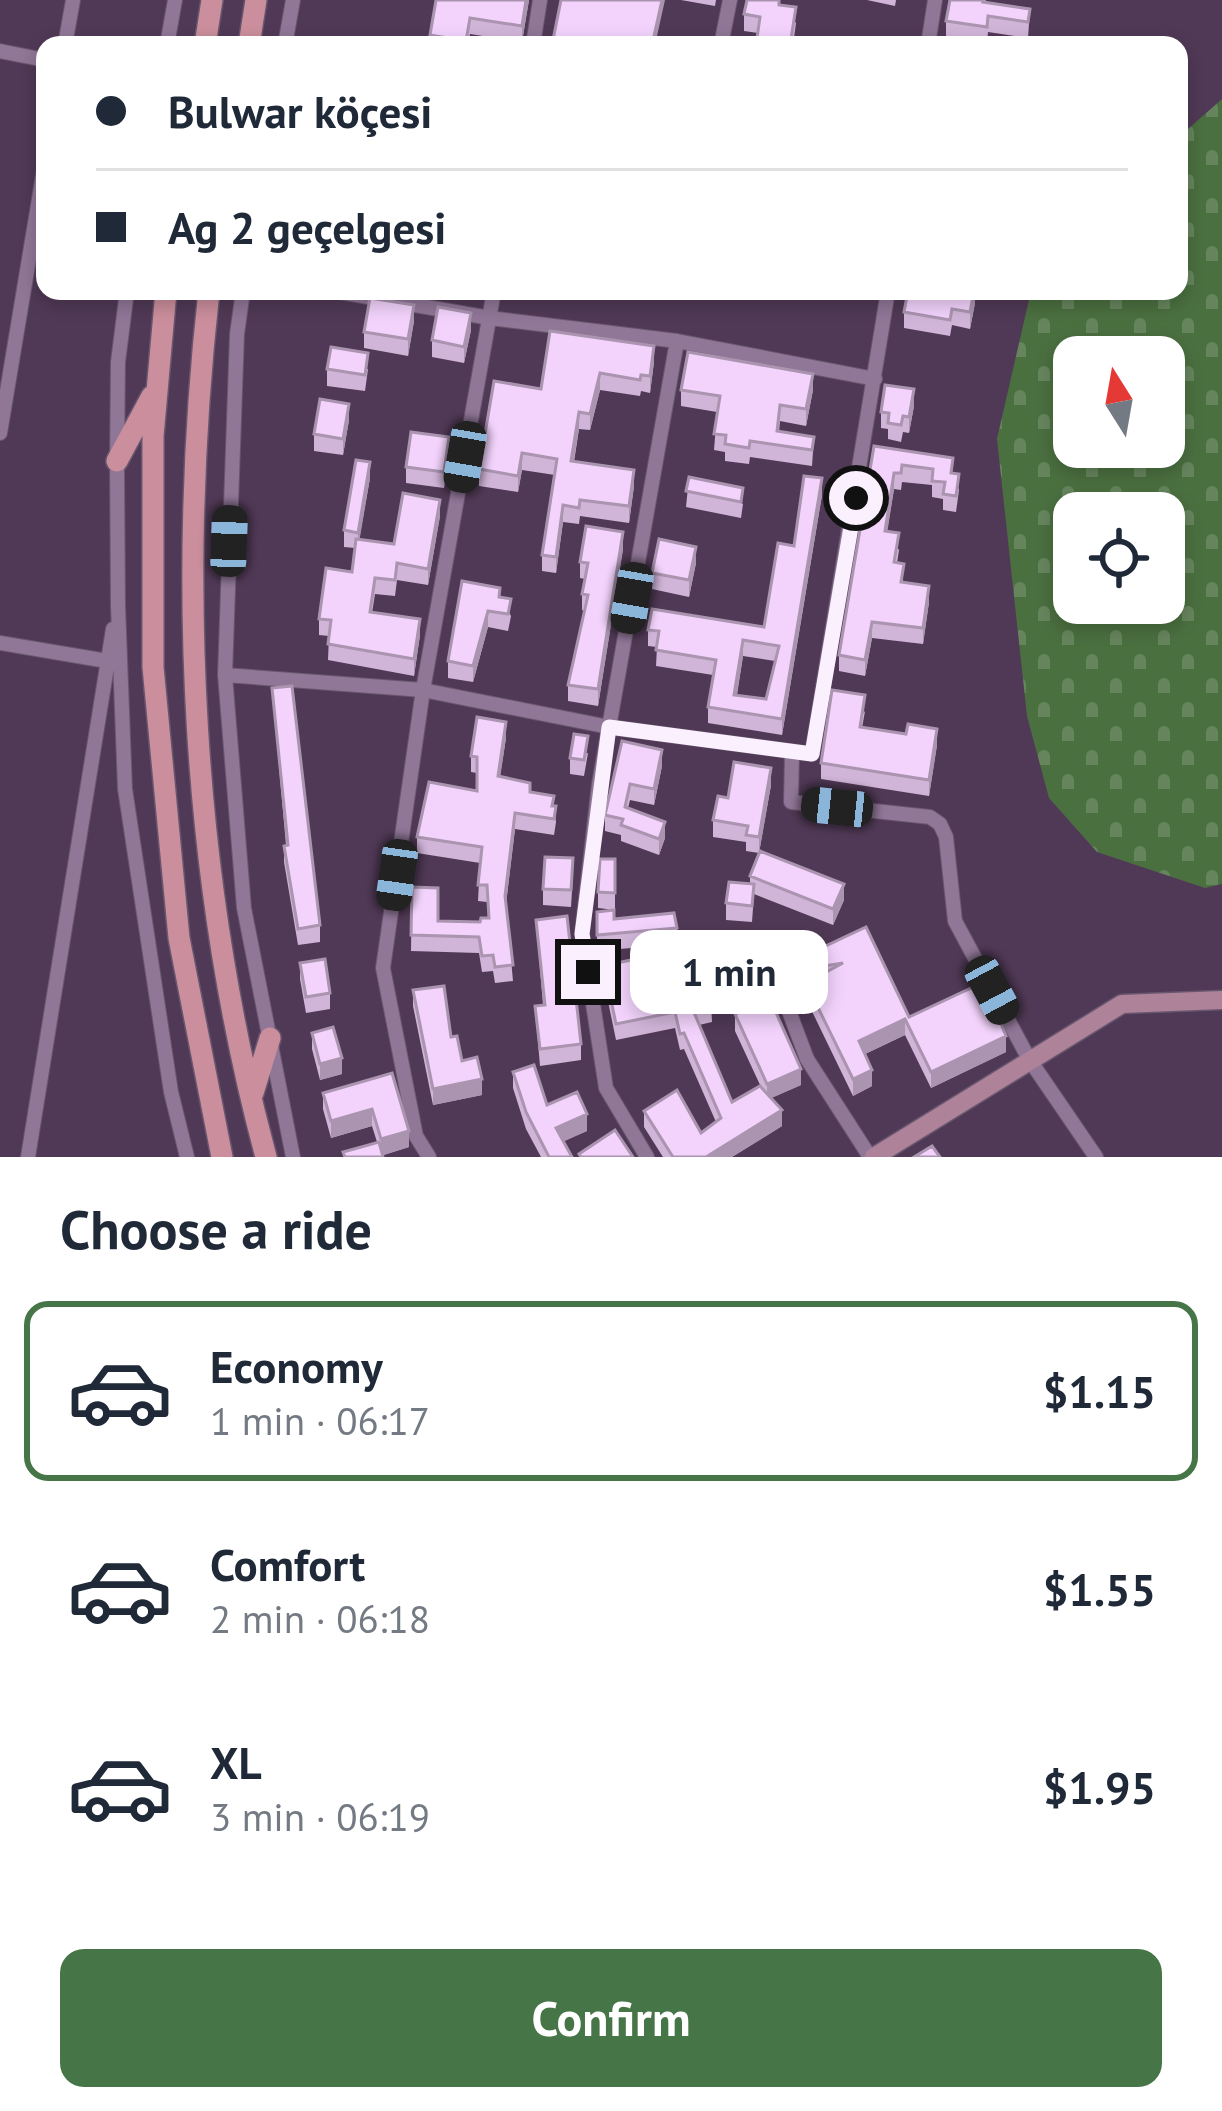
<!DOCTYPE html>
<meta charset="utf-8">
<style>
body{margin:0;font-family:"PT Sans",sans-serif;background:#f2f2f3;color:#1f2937;height:100vh;display:flex;flex-direction:column;font-size:45px;white-space:nowrap}
*{box-sizing:border-box;margin:0}
p{font-size:39px;color:#747a83}
.icon{flex:none;width:66px;height:66px;fill:none;stroke:currentColor;stroke-width:2;stroke-linecap:round;stroke-linejoin:round}
.map{position:relative;height:1157px;overflow:hidden}
.drawer{display:flex;flex-direction:column;background:#fff;flex:1}
.drawer>*{flex:none}
.banner{position:absolute;left:36px;top:36px;width:1152px;height:264px;border-radius:24px;box-shadow:0 6px 18px #0003;display:grid;align-content:center;height:264px;padding:0 60px;background:#fff}
.needle{width:78px;rotate:349deg}
.buttons{position:absolute;left:1053px;top:336px;display:grid;gap:24px}
.buttons a{display:grid;place-items:center;width:132px;height:132px;border-radius:24px;background:#fff;box-shadow:0 6px 18px #0003;font-size:60px}
.end{position:absolute;width:54px;height:54px;margin:-27px;border:15px solid #fbf0fe;background:#111;box-shadow:0 0 0 6px #111}
.from{border-radius:50%}
.bubble{position:absolute;height:84px;border-radius:24px;background:#fff;box-shadow:0 6px 18px #0003;font-size:39px;font-weight:600;line-height:84px;text-align:center}
.car{position:absolute;width:36px;height:72px;margin:-36px -18px;border-radius:15px;box-shadow:0 0 9px 3px #0007;background:linear-gradient(#222 24%,#8ab4d8 0 40%,#222 0 76%,#8ab4d8 0 86%,#222 0)}
.banner b{display:flex;align-items:center;gap:42px;height:114px;font-size:45px}
.banner b+b{border-top:3px solid #e0e1e3}
.banner i{width:30px;height:30px;background:#1f2937}
ul{padding:0;list-style:none}
li{display:flex;align-items:center;gap:36px;height:180px;margin:0 24px 18px;padding:0 36px;border:6px solid transparent;border-radius:24px}
li div{flex:1}
li b{display:block;font-size:45px}
li em{font-style:normal;font-weight:600}
li.current{border-color:#467547}
li>.icon{width:108px;height:108px;stroke-width:1.5}
h2{padding:0 60px;font-size:54px;line-height:144px}
.action{display:flex;gap:24px;margin-top:auto;padding:24px 60px}
.action a{flex:1;height:138px;border-radius:24px;background:#467547;color:#fff;font-size:48px;font-weight:600;line-height:138px;text-align:center}
.map>svg:first-child{display:block}
.cemetery{fill:url(#cemetery-stones);fill-rule:evenodd}
.lines{fill:none;stroke-linecap:round;stroke-linejoin:round}
.street-casing{stroke:#68566e;stroke-width:16}
.secondary-casing{stroke:#68566e;stroke-width:21}
.primary-casing{stroke:#68566e;stroke-width:24}
.street{stroke:#907697;stroke-width:14}
.secondary{stroke:#ae8299;stroke-width:18}
.primary{stroke:#cb8e9c;stroke-width:21}
.wall{fill:#d1b5d9;fill-rule:evenodd}
.shaded-wall{fill:#aa94b0}
.building{fill:#f3d3fc;stroke:#aa94b0;stroke-width:3;fill-rule:evenodd}
.route{stroke:#fbf0fe;stroke-width:15}
</style>
<div class="map">
<svg width="1222" height="1157" viewBox="0 0 1222 1157">
<defs>
<pattern id="cemetery-stones" width="16" height="16" patternUnits="userSpaceOnUse" patternTransform="scale(3)"><rect width="16" height="16" fill="#4b7040"/><path d="M2 7V4a2 2 0 0 1 4 0v3zM10 15v-3a2 2 0 0 1 4 0v3z" fill="#66855d"/></pattern>
</defs>
<rect width="100%" height="100%" fill="#503956"/>
<!-- cemetery -->
<path class="cemetery" d="M1222,99V884L1205,888L1097,852L1049,798L1027,716L997,439L1031,291H1179V137ZM1074,357H1164V447H1074ZM1074,513H1164V603H1074Z"/>
<g class="lines">
<defs>
<path id="street" d="M65,45L73,0
M167,45L175,0
M285,45L293,0
M533,45L540,0
M721,45L730,0
M928,45L935,0
M0,51L45,60
M127,291L118,362L117,461L118,606L125,789L171,1092L187,1157
M243,291L237,334L225,675L244,908L293,1157
M334,291L490,318L677,341L875,379
M0,433L45,163
M0,643L107,661L109,655
M225,675L423,690L609,727L812,754L888,291
M792,752L791,802L930,817L940,824L946,837L955,921L1029,1059L1096,1157
M778,982L807,1059L870,1157
M28,1157L113,629
M429,1157L416,1136L383,968L423,690L494,291
M647,1157L606,1088L582,933L599,784L677,341"/>
<path id="secondary" d="M874,1157L1122,1004L1222,1000"/>
<path id="primary" d="M205,45L212,0
M249,45L256,0
M166,291L153,436V667L179,938L222,1157
M209,291C177,577 191,879 266,1157
M117,461L152,396
M253,1093L270,1038"/>
</defs>
<!-- street casing -->
<use href="#street" class="street-casing"/>
<!-- secondary casing -->
<use href="#secondary" class="secondary-casing"/>
<!-- primary casing -->
<use href="#primary" class="primary-casing"/>
<!-- street -->
<use href="#street" class="street"/>
<!-- secondary -->
<use href="#secondary" class="secondary"/>
<!-- primary -->
<use href="#primary" class="primary"/>
</g>
<!-- wall -->
<path class="wall" d="M436,0H529L522,42L470,34L468,45H430Z
M681,0H716L715,6Z
M867,0H896L895,6Z
M986,0V2L1030,9L1028,38L988,32L987,43L946,37V21Z
M781,5L796,23L793,45H756L758,33L744,31V14Z
M454,291H479L478,299L454,296Z
M975,303L970,329L952,325L950,336L904,328V312Z
M414,321L408,356L364,348V332Z
M471,330L464,363L432,357V340Z
M550,331L654,362L650,393L641,391L640,396L600,390L590,430L579,429L574,462L634,486L629,523L580,516L579,524L563,522L556,573L542,571V555L555,475L522,470L518,492L479,486V469L541,389Z
M327,369H368L365,391L327,386Z
M681,390H813L806,426L780,421L779,432L814,437L812,466L750,457L749,464L725,461V452L714,450L717,412L681,406Z
M914,406L909,433L903,432L901,442L888,439V429L881,428V412Z
M349,420L343,455L314,451V434Z
M874,446L953,474L959,490L956,512L943,510V499L932,497V485L902,482L901,490L894,489L887,531L899,550L897,563L904,583L929,602L923,644L872,638L865,676L839,671V655Z
M449,454L444,488L406,483V467Z
M689,477L743,504L741,518L686,507Z
M370,478L359,540L394,544L440,516L428,585L397,580L395,596L375,594L372,613L420,635L414,676L328,660L329,636L319,635V619L352,572L355,548L344,547V530Z
M822,495L782,735L708,723V707L713,675L656,666L657,647L648,646V630L764,627L794,546ZM743,656L775,661L766,699L737,695Z
M623,549L598,706L568,701V685L584,611L582,610V594L585,579L580,578V562Z
M696,563L689,597L652,589V573Z
M500,597L511,616L508,631L488,627L473,682L448,678V661Z
M272,688L320,925V942L298,945L284,862V846L286,845Z
M865,711L862,728L906,734L937,745L929,796L821,779V763Z
M506,738L500,776L554,806L556,822L554,835L515,829L506,904L513,981L495,983L493,971L482,972L479,953L411,951L412,887L438,921L480,922L488,918L487,902L478,901L480,863L417,853V837L477,791V773L471,772V756Z
M622,741L662,766L654,805L630,800L628,808L665,838L659,855L621,841V835L605,831V815Z
M588,753L584,776L570,774V758Z
M771,785L759,853L746,851V842L713,837V820L728,798Z
M615,859V910L598,908V892Z
M573,874L571,907L543,905V889Z
M750,876L844,900L833,925L754,894L752,922L726,920V903L750,884Z
M597,912L614,919L677,928V944L597,951Z
M536,920L581,1044V1060L540,1066L535,1006L543,1005Z
M866,927L909,1017L1006,1052L931,1088L905,1035L865,1054L872,1086L853,1096L806,999V986L800,987L796,977V960Z
M716,948L769,976V992L711,1001L712,1022L699,1025L732,1102L761,1087L735,1031V1014L801,1085L771,1098L782,1126L732,1157H663L644,1127V1111L701,1133L716,1122L684,1049L680,1050L675,1028L616,1040L604,982V966L686,977L717,969Z
M300,963L330,993V1009L306,1013L300,979Z
M413,990L451,1037L482,1095L433,1105L413,1006Z
M312,1033L342,1074L320,1080L312,1049Z
M513,1072L547,1105L587,1131L563,1141L572,1157H541L526,1129L513,1088Z
M392,1073L409,1147L383,1155V1157H343V1152L377,1142L372,1126L331,1138L323,1109V1093Z"/>
<!-- shaded-wall -->
<path class="shaded-wall" d="M526,0H529L522,42V26Z
M662,0H665L655,45H652Z
M975,291V303L970,329V312Z
M414,305V321L408,356V339Z
M471,313V330L464,363V347Z
M654,346V362L650,393V376Z
M600,373V390L590,430V414Z
M813,374V390L806,426V409Z
M914,389V406L909,433V417Z
M349,404V420L343,455V439Z
M579,412V429L571,477V461Z
M449,437V454L444,488V472Z
M522,453V470L518,492V476Z
M370,462V478L358,549V533Z
M634,470V486L629,523V506Z
M894,473V489L885,547V531Z
M822,478V495L782,735V719Z
M440,500V516L428,585V569Z
M563,505V522L556,573V557Z
M623,532V549L598,706V689Z
M696,547V563L689,597V580Z
M929,586V602L923,644V628Z
M488,611V627L473,682V666Z
M420,619V635L414,676V659Z
M872,622V638L865,676V660Z
M743,640V656L734,711V695Z
M506,722V738L498,792V776Z
M937,729V745L929,796V780Z
M662,750V766L654,805V789Z
M771,768V785L759,853V837Z
M515,813V829L505,912V896Z
M665,822V838L659,855V839Z
M844,884V900L833,925V909Z
M905,1019V1035L859,1057V1041Z
M1006,1036V1052L931,1088V1072Z
M342,1058V1074L320,1080V1064Z
M801,1069V1085L767,1100V1084Z
M872,1070V1086L853,1096V1079Z
M482,1079V1095L433,1105V1089Z
M372,1109V1126L331,1138V1121Z
M782,1110V1126L732,1157H706Z
M587,1114V1131L556,1145V1128Z
M409,1131V1147L381,1156V1139Z"/>
<!-- building -->
<path class="building" d="M436,0H526L522,26L470,18L466,41L430,35Z
M561,0H662L652,45H552Z
M747,0H779V5L796,7L790,45H756L760,17L744,14Z
M950,0H984L983,2L1030,9L1028,22L988,16L987,27L946,21Z
M908,291H974L970,312L952,309L950,320L904,312Z
M370,298L414,305L408,339L364,332Z
M438,307L471,313L464,347L432,340Z
M550,331L654,346L650,376L641,375L640,380L600,373L590,414L579,412L571,461L634,470L629,506L580,500L579,508L563,505L556,557L542,555L557,459L522,453L518,476L479,469L494,381L541,389Z
M331,347L368,353L365,375L327,369Z
M688,352L813,374L806,409L780,405L777,431L814,437L812,450L750,441L749,448L725,444L726,435L714,434L720,396L681,390Z
M885,385L914,389L909,417L903,416L901,425L888,423L889,413L881,412Z
M320,399L349,404L343,439L314,434Z
M411,432L449,437L444,472L406,467Z
M874,446L953,458L951,473L959,474L956,496L943,494L945,482L932,481L933,469L902,465L901,473H894L885,531L899,533L894,562L904,564L901,582L929,586L923,628L872,622L865,660L839,655Z
M356,460L370,462L358,533L344,530Z
M804,476L822,478L782,719L708,707L716,660L656,650L659,631L648,630L652,609L764,627L778,543L794,546ZM743,640L779,646L766,699L734,695Z
M689,477L743,488L741,502L686,491Z
M403,493L440,500L428,569L397,563L395,580L375,578L370,612L420,619L414,659L328,644L331,620L319,619L326,568L352,572L356,539L394,544Z
M586,526L623,532L598,689L568,685L588,595L582,594L588,563L580,562Z
M659,539L696,547L689,580L652,573Z
M462,581L500,588L499,597L511,599L508,614L488,611L473,666L448,661Z
M292,686L320,925L298,929L284,846L288,845L272,688Z
M832,690L865,695L860,727L906,734L908,724L937,729L929,780L821,763Z
M477,717L506,722L498,776L530,783V792L554,796L552,806H556L554,819L515,813L505,896L513,965L495,967L493,955L482,956L479,937L411,935L412,887L438,888V921L480,922L481,918H489L487,885H478L482,847L417,837L429,782L477,791V757L471,756Z
M574,734L588,736L584,760L570,758Z
M622,741L662,750L654,789L630,784L625,807L665,822L659,839L621,825L623,819L605,815Z
M734,762L771,768L759,837L746,835L748,826L713,820L718,796L728,798Z
M760,851L844,884L833,909L750,876Z
M545,857L573,858L571,890L543,889Z
M600,859H615V893L598,892Z
M729,882L754,884L752,906L726,903Z
M614,910V919L674,913L677,928L597,935V912Z
M567,916L581,1044L540,1049L535,1006L545,1005L536,920Z
M866,927L909,1017L984,982L1006,1036L931,1072L905,1019L859,1041L872,1070L853,1079L806,983L843,963L800,970L796,960Z
M763,941L769,976L708,986L712,1006L693,1010L732,1102L760,1086L782,1110L706,1157H673L644,1111L677,1090L701,1133L721,1118L684,1033L680,1034L675,1012L616,1024L604,966L680,949L686,977L719,969L716,948Z
M325,959L330,993L306,997L300,963Z
M444,986L451,1037L457,1036L462,1061L477,1057L482,1079L433,1089L413,990Z
M770,999L801,1069L767,1084L735,1014Z
M333,1027L342,1058L320,1064L312,1033Z
M534,1065L547,1105L577,1092L587,1114L556,1128L572,1157H549L526,1112L513,1072Z
M392,1073L409,1131L381,1139L372,1109L331,1121L323,1093Z
M615,1130L633,1157H581L579,1154Z
M379,1142L383,1157H345L343,1152Z
M932,1146L940,1157H914Z"/>
<g class="lines">
<!-- route -->
<path class="route" d="M588,972L582,934L609,727L812,754L856,498"/>
</g>
</svg>
<div class="buttons">
<a><svg class="needle" viewBox="-14 -14 28 28"><path d="M0-13l5 13h-10z" fill="#e53935"/><path d="M0 13l5-13h-10z" fill="#747a83"/></svg></a>
<a><svg class="icon" aria-label="locate" viewBox="0 0 24 24"><circle cx="12" cy="12" r="6"/><path d="M12 2v4M12 18v4M2 12h4M18 12h4"/></svg></a>
</div>
<i class="end from" style="left:856px;top:498px"></i>
<i class="end" style="left:588px;top:972px"></i>
<div class="bubble" style="left:630px;top:930px;width:198px">1 min</div>
<i class="car" style="left:465px;top:457px;rotate:190deg"></i>
<i class="car" style="left:229px;top:541px;rotate:2deg"></i>
<i class="car" style="left:632px;top:598px;rotate:190deg"></i>
<i class="car" style="left:837px;top:807px;rotate:276deg"></i>
<i class="car" style="left:397px;top:875px;rotate:188deg"></i>
<i class="car" style="left:992px;top:990px;rotate:152deg"></i>
<div class="banner">
<b><i class="from"></i>Bulwar köçesi</b>
<b><i></i>Ag 2 geçelgesi</b>
</div>
</div>
<section class="drawer">
<h2>Choose a ride</h2>
<ul>
<li class="current"><svg class="icon" aria-label="car" viewBox="0 0 24 24"><path d="M5 17H2v-5l4-1 3-4h7l3 4 3 1v5h-3M9 17h6M6 11h13"/><circle cx="7" cy="17" r="2"/><circle cx="17" cy="17" r="2"/></svg><div><b>Economy</b><p>1 min · 06:17</p></div><em>$1.15</em></li>
<li><svg class="icon" aria-label="car" viewBox="0 0 24 24"><path d="M5 17H2v-5l4-1 3-4h7l3 4 3 1v5h-3M9 17h6M6 11h13"/><circle cx="7" cy="17" r="2"/><circle cx="17" cy="17" r="2"/></svg><div><b>Comfort</b><p>2 min · 06:18</p></div><em>$1.55</em></li>
<li><svg class="icon" aria-label="car" viewBox="0 0 24 24"><path d="M5 17H2v-5l4-1 3-4h7l3 4 3 1v5h-3M9 17h6M6 11h13"/><circle cx="7" cy="17" r="2"/><circle cx="17" cy="17" r="2"/></svg><div><b>XL</b><p>3 min · 06:19</p></div><em>$1.95</em></li>
</ul>
<div class="action"><a>Confirm</a></div>
</section>
